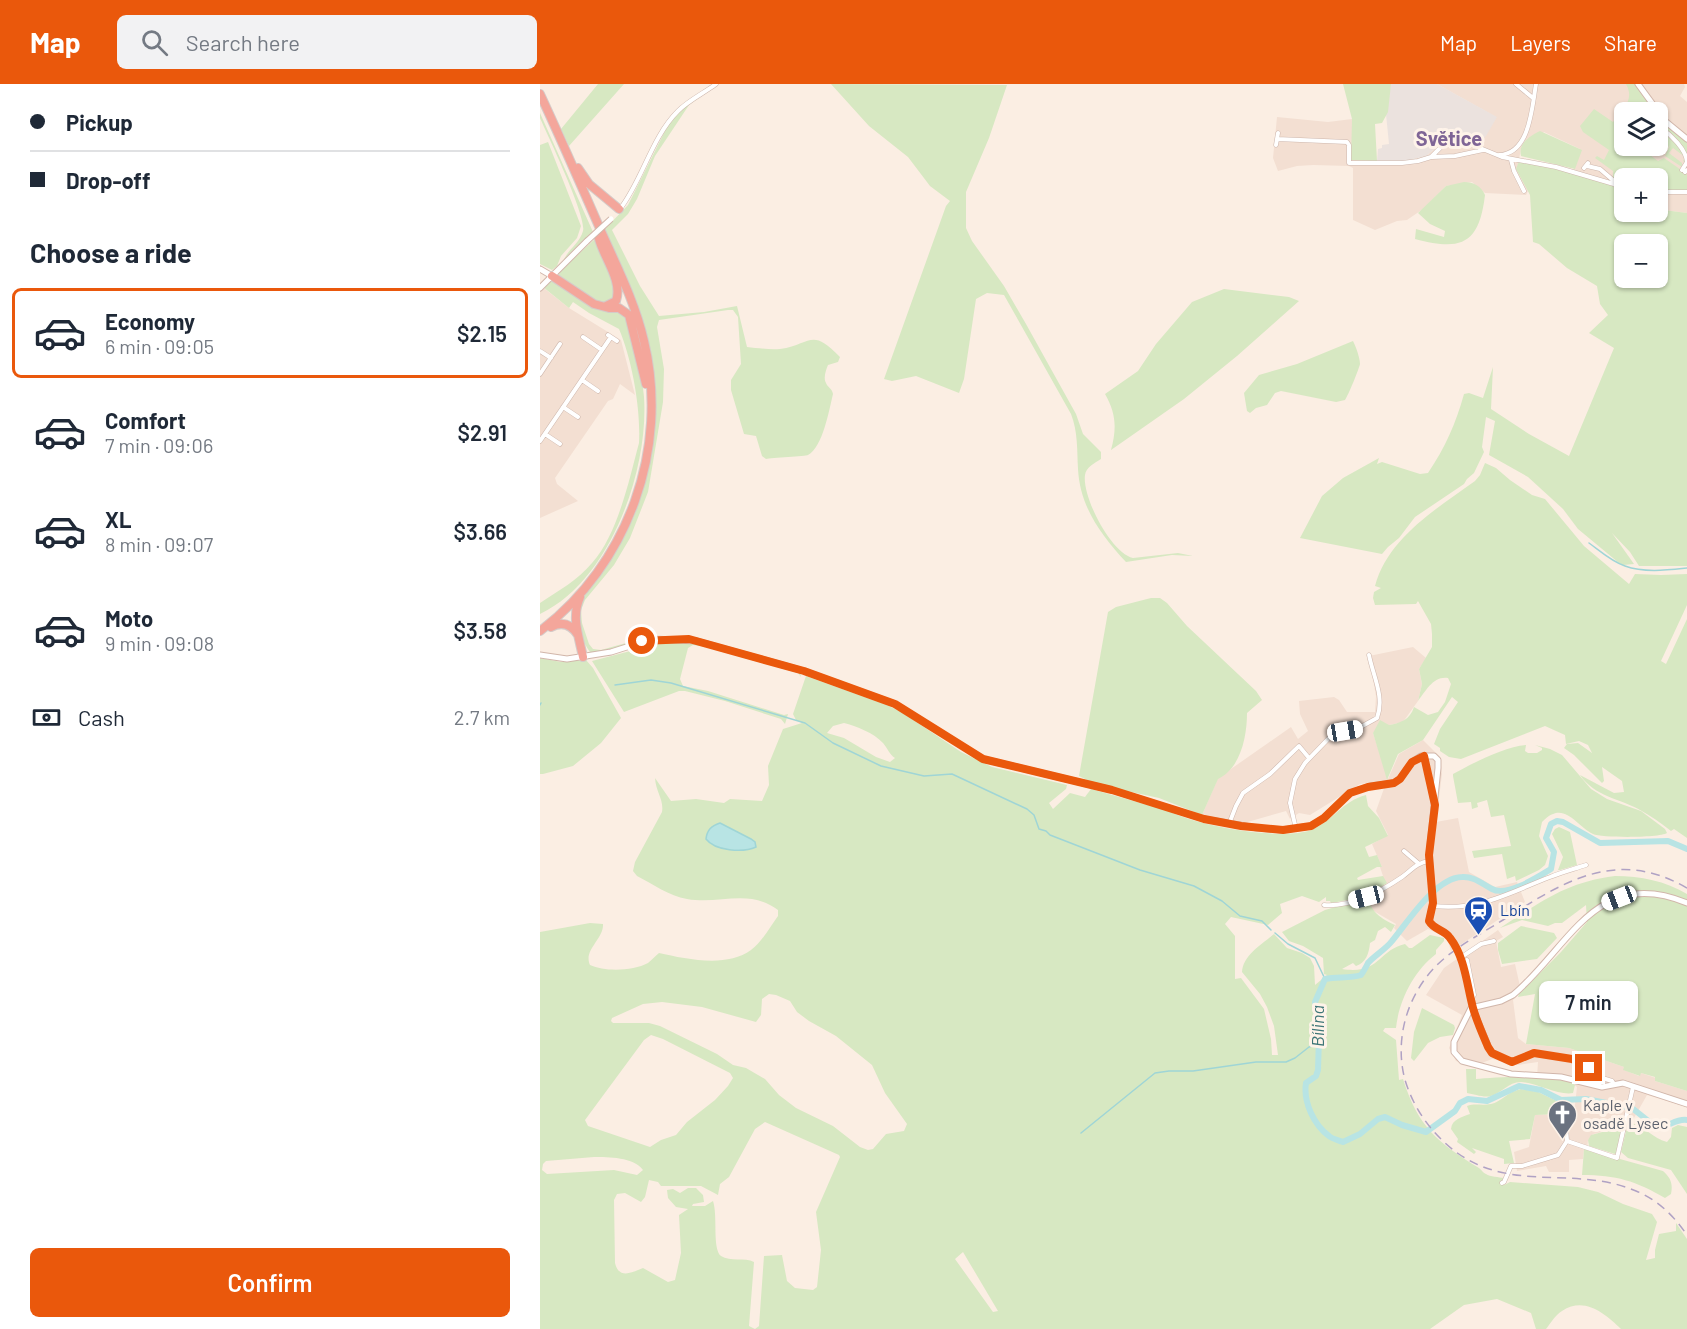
<!DOCTYPE html>
<meta charset="utf-8">
<style>
body{margin:0;font-family:Barlow,sans-serif;background:#f2f2f3;color:#1f2937;height:100vh;display:flex;flex-direction:column;font-size:22px;white-space:nowrap}
*{box-sizing:border-box;margin:0}
p{font-size:20px;color:#747a83}
.icon{flex:none;width:33px;height:33px;fill:none;stroke:currentColor;stroke-width:2;stroke-linecap:round;stroke-linejoin:round}
.map{position:relative;flex:1;overflow:hidden}
.details{display:flex;flex-direction:column;background:#fff;width:540px}
.details>*{flex:none}
.banner{display:grid;align-content:center;height:132px;padding:0 30px;background:#fff}
.tools{position:absolute;left:1074px;top:18px;display:grid;gap:12px}
.tools a{display:grid;place-items:center;width:54px;height:54px;border-radius:9px;background:#fff;box-shadow:0 2px 4px #0004;font-size:30px}
.end{position:absolute;width:27px;height:27px;margin:-14px;border:8px solid #ea580c;background:#fff;box-shadow:0 0 0 3px #fff}
.from{border-radius:50%}
.bubble{position:absolute;height:42px;border-radius:9px;background:#fff;box-shadow:0 2px 4px #0004;font-size:20px;font-weight:600;line-height:42px;text-align:center}
.car{position:absolute;width:18px;height:36px;margin:-18px -9px;border-radius:8px;box-shadow:0 0 4px 2px #0007;background:linear-gradient(#fff 24%,#345 0 40%,#fff 0 76%,#345 0 86%,#fff 0)}
.banner b{display:flex;align-items:center;gap:21px;height:57px;font-size:22px}
.banner b+b{border-top:2px solid #e0e1e3}
.banner i{width:15px;height:15px;background:#1f2937}
ul{padding:0;list-style:none}
li{display:flex;align-items:center;gap:18px;height:90px;margin:0 12px 9px;padding:0 18px;border:3px solid transparent;border-radius:9px}
li div{flex:1}
li b{display:block;font-size:22px}
li em{font-style:normal;font-weight:600}
li.current{border-color:#ea580c}
li>.icon{width:54px;height:54px;stroke-width:1.5}
h2{padding:0 30px;font-size:27px;line-height:72px}
.pay{display:flex;align-items:center;gap:15px;height:66px;padding:0 30px;font-size:22px}
.pay p{margin-inline-start:auto}
.button{display:flex;gap:12px;margin-top:auto;padding:12px 30px}
.button a{flex:1;height:69px;border-radius:9px;background:#ea580c;color:#fff;font-size:24px;font-weight:600;line-height:69px;text-align:center}
header{display:flex;align-items:center;gap:36px;box-sizing:border-box;height:84px;padding:0 30px;background:#ea580c;color:#fff}
header strong{font-size:28px}
nav{display:flex;gap:33px;margin-inline-start:auto;font-size:21px}
.search{width:420px;height:54px;background:#f2f2f3;display:flex;align-items:center;gap:15px;box-sizing:border-box;padding:0 21px;border-radius:9px;color:#747a83;font-size:22px}
main{display:flex;flex:1;min-height:0}
.map>svg:first-child{display:block}
.residential{fill:#f3dfd2;fill-rule:evenodd}
.industrial{fill:#ebe2de}
.green{fill:#d7e8c2;fill-rule:evenodd}
.water{fill:#b8e4e4;stroke:#9fd5d6;stroke-width:1.5}
.lines{fill:none;stroke-linecap:round;stroke-linejoin:round}
.stream{stroke:#9fd5d6;stroke-width:1.5}
.river{stroke:#b8e4e4;stroke-width:6}
.street-casing{stroke:#ceb7ad;stroke-width:5}
.secondary-casing{stroke:#d1b6aa;stroke-width:7}
.highway-casing{stroke:#d5cbc9;stroke-width:10}
.street{stroke:#fff;stroke-width:4}
.secondary{stroke:#fff;stroke-width:5}
.highway{stroke:#f4a69b;stroke-width:8}
.rail{stroke:#b0a2c4;stroke-width:1.5;stroke-dasharray:9 6;stroke-linecap:butt}
.secondary-bridge-casing{stroke:#d1b6aa;stroke-width:7;stroke-linecap:butt}
.secondary-bridge{stroke:#fff;stroke-width:5}
.route{stroke:#ea580c;stroke-width:8}
.labels{text-anchor:middle;stroke-width:6;stroke-linejoin:round;paint-order:stroke}
.transit-label{font-size:16px;fill:#164399;stroke:#fef3e9;text-anchor:start}
.worship-label{font-size:16px;fill:#5b616d;stroke:#fef3e9;text-anchor:start}
.water-label{font-size:18px;font-style:italic;fill:#3e7678;stroke:#fef3e9}
.quarter-label{font-size:20px;font-weight:bold;fill:#7f6596;stroke:#fef3e9}
</style>
<header>
<strong>Map</strong>
<div class="search"><svg class="icon" aria-label="search" viewBox="0 0 24 24"><circle cx="10" cy="10" r="6"/><path d="M15 15l6 6"/></svg>Search here</div>
<nav><a>Map</a><a>Layers</a><a>Share</a></nav>
</header>
<main>
<section class="details">
<div class="banner">
<b><i class="from"></i>Pickup</b>
<b><i></i>Drop-off</b>
</div>
<h2>Choose a ride</h2>
<ul>
<li class="current"><svg class="icon" aria-label="car" viewBox="0 0 24 24"><path d="M5 17H2v-5l4-1 3-4h7l3 4 3 1v5h-3M9 17h6M6 11h13"/><circle cx="7" cy="17" r="2"/><circle cx="17" cy="17" r="2"/></svg><div><b>Economy</b><p>6 min · 09:05</p></div><em>$2.15</em></li>
<li><svg class="icon" aria-label="car" viewBox="0 0 24 24"><path d="M5 17H2v-5l4-1 3-4h7l3 4 3 1v5h-3M9 17h6M6 11h13"/><circle cx="7" cy="17" r="2"/><circle cx="17" cy="17" r="2"/></svg><div><b>Comfort</b><p>7 min · 09:06</p></div><em>$2.91</em></li>
<li><svg class="icon" aria-label="car" viewBox="0 0 24 24"><path d="M5 17H2v-5l4-1 3-4h7l3 4 3 1v5h-3M9 17h6M6 11h13"/><circle cx="7" cy="17" r="2"/><circle cx="17" cy="17" r="2"/></svg><div><b>XL</b><p>8 min · 09:07</p></div><em>$3.66</em></li>
<li><svg class="icon" aria-label="car" viewBox="0 0 24 24"><path d="M5 17H2v-5l4-1 3-4h7l3 4 3 1v5h-3M9 17h6M6 11h13"/><circle cx="7" cy="17" r="2"/><circle cx="17" cy="17" r="2"/></svg><div><b>Moto</b><p>9 min · 09:08</p></div><em>$3.58</em></li>
</ul>
<div class="pay"><svg class="icon" aria-label="cash" viewBox="0 0 24 24"><path d="M3 7h18v10H3z"/><circle cx="12" cy="12" r="2"/></svg>Cash<p>2.7 km</p></div>
<div class="button"><a>Confirm</a></div>
</section>
<div class="map">
<svg width="1147" height="1245" viewBox="0 0 1147 1245">
<rect width="100%" height="100%" fill="#fbeee3"/>
<!-- residential -->
<path class="residential" d="M897,0H1144L1145,3L1140,12L1147,18V129L1124,126L1122,111L1118,110V94H1084V104L1033,89L1040,65L1004,48L981,65L977,85L988,107L986,111L945,109L932,98L906,102L883,125L867,136L857,137L835,146L813,136V84L809,82L773,81L757,82L738,87L733,74L737,33L788,38L812,35V76L865,77L886,72L899,61L920,55L935,56L956,33ZM1084,28H1118V62H1084Z
M0,201L29,224L81,256L95,311L80,300L73,315L68,317L15,394L17,400L38,417L0,434Z
M873,563L886,574L879,585L882,600L878,617L863,638L849,641L833,649L848,695L859,670L883,656L900,673L902,690L896,738L918,734L929,788L955,803L977,798L985,818L911,867L907,854L888,845L867,857L854,844L856,840L832,826L827,814L824,815V811L838,805L843,792L840,783H842L832,760L848,751L836,727L847,696L820,700L770,731L759,729L750,735L746,727L704,739L662,731L678,694L751,643L758,655L768,647L760,630L759,617L794,613L799,616L807,628H835L836,612L829,572Z
M958,846L963,853L956,857L961,883L975,880L981,907L973,916L978,954L986,960L1029,964L1084,983V986L1099,992L1101,989L1116,994L1115,997L1147,1007V1023L1107,1011L1086,1048L1066,1047L1053,1050L1048,1056L1047,1065H1044L1043,1075L1029,1076V1088H1009L1006,1082L977,1087L974,1068L989,1063L995,1031L1034,1030L1037,1003L1029,997L997,993L998,978L978,981L952,975L932,983L916,977L909,964L922,931L886,911L904,884Z"/>
<!-- industrial -->
<path class="industrial" d="M851,0H897L957,33L946,52L939,59L935,56L920,55L899,61L886,72L865,77H837L838,65L842,64V61L849,60L846,30Z"/>
<!-- green -->
<path class="green" d="M58,0H84L29,62L21,45Z
M291,0L467,1L449,54L426,108V144L432,157L464,202L486,240L536,330L543,350L561,368V375C555,379 546,383 545,391C542,413 571,469 593,474L638,469L653,472L632,471L586,478C561,451 540,423 538,385C537,366 538,348 531,330L464,211L447,209L436,215L424,295L419,309L376,292L352,297L344,295L406,122L410,117L390,102L368,73L329,42Z
M803,0H851L848,28L842,39L835,40L837,77L811,76L812,35Z
M1086,0H1096L1117,28H1084V38L1077,34L1074,39L1084,46V62H1098L1118,77L1124,74L1147,90V108H1118V94H1084V103L1076,99L1073,94V87L1055,74L1057,72L1064,76L1069,66L1043,48L1040,42L1054,25L1073,38C1083,25 1095,16 1086,0Z
M160,13L149,21L115,72L97,115L88,130L72,146L100,202L119,232L164,228L197,222L207,263C217,264 230,266 240,265C272,260 271,243 300,273L298,278L288,281C286,286 283,294 286,299C288,304 292,304 293,310C289,326 283,363 268,371C266,372 231,374 226,375L222,372L216,352L204,350L191,306V296L201,280L198,233L193,226H188L119,236L117,243L124,285L123,318L108,408L90,454L74,481L45,516L41,526L42,539L49,560L53,565L61,566L111,552L115,553L61,568H50C41,557 35,534 39,521C44,509 56,498 63,487C76,469 88,448 96,427C117,369 123,298 103,238C92,207 78,176 64,146L88,121L129,39L138,28Z
M0,29L53,148L23,178C27,166 40,159 43,147C47,133 8,52 0,34Z
M1124,41H1127L1147,57V73L1133,53L1128,49L1145,72L1146,79L1143,77L1145,73L1133,64L1129,69L1142,79V83L1125,72L1130,61L1125,67L1116,62H1118L1119,46L1122,45L1127,48L1123,44Z
M1000,47L1042,66L1035,85L981,72C978,59 990,52 1000,47Z
M8,58L41,142L37,154L21,172L17,182L12,186L0,180V61Z
M979,77L1015,84L1084,104V128H1102L1118,136L1124,126L1147,129V482H1099L1090,468L1072,449L1094,480L1083,481L1079,479L1038,445L1023,425L988,393L949,371L955,337L946,333L942,363L944,368L934,389L927,395L924,400L875,433L859,454L848,463L842,470L760,454L782,412L803,394L839,374L837,380L842,378L880,390L888,389C905,364 916,339 924,310L929,309L943,314L953,283L951,325L989,350L1029,372L1074,264L1049,249L1068,231L1060,220L1057,202L1027,184L999,160L993,158L990,111L976,85ZM1084,160H1118V194H1084Z
M924,98C934,98 941,102 945,111C939,161 921,167 875,155L876,145L904,153L905,147L890,140L878,129L906,102Z
M56,154L76,204L71,219L58,218L19,191L20,187Z
M11,197L59,226L84,228C91,256 102,285 104,313C109,386 70,497 0,530V519C18,507 38,496 52,479C78,450 89,396 99,359C101,326 92,275 79,245L49,229L33,218L29,224L3,203Z
M684,205L749,213L759,217L697,272L644,315L571,366C577,344 576,329 565,310L598,287L616,260L652,218Z
M813,257C816,263 820,274 820,280C819,285 808,312 805,316L796,318L741,307L735,309L727,321L716,324L710,329L707,327L704,309L719,291L757,280Z
M945,379L956,384L970,396L992,411L1005,415L1044,462L1089,500L1095,490L1121,491L1147,490V521L1121,577L1126,580L1147,535V754L1134,745L1131,747C1121,739 1111,732 1100,726C1079,714 1055,713 1040,691L1074,709L1084,708L1082,697L1062,683L1064,697L1062,699L1034,671L1024,664L1027,660L1038,659L1052,669L1048,661L1039,657L1026,660L1025,651L1005,642L921,675L909,673L900,667V664L894,660L900,645L918,618L912,613L883,656L858,670L847,696L833,649L840,636L849,641C860,639 870,636 874,623L888,631L898,628L905,618L911,600L908,594C893,592 886,607 878,617L882,600L879,585L892,563V550L891,540L878,517L876,520L835,521L833,514L834,508L841,504L835,502C848,454 896,425 935,397L940,391Z
M611,514H620L627,519L647,542L716,607L722,616L707,629C707,652 701,684 678,695L662,731L619,714L555,700L539,692L568,528L576,523Z
M129,557H148L260,588L261,593L258,589L167,563L153,561L148,564L140,595L143,602L168,607L244,631L248,630L245,640L241,635L185,617L145,607H139L84,628L52,577Z
M0,574L21,578L46,576L53,584L81,634L61,659L33,682L3,690H0Z
M266,592L347,621L363,629L421,668L452,683L527,701L526,705L509,719L513,725L530,709L545,713L551,705L629,727C657,742 742,757 771,746C792,738 802,717 826,711L828,722L839,734L848,752L825,763L829,773L837,771L842,783H837L817,794L818,796L843,792L847,799C830,810 811,816 791,819L790,817H786V813L779,818L762,812L740,820L742,829L728,841L691,833L685,840L695,852V895L701,894L724,925L731,955L732,971H738L734,942L727,923L720,910L702,888C703,871 722,860 734,850L747,864L762,869L770,874L774,882L775,901L787,891L784,890L783,874L763,862L749,857L742,848L785,826L827,814C833,829 840,834 855,841L851,848L845,843L838,847L835,856L830,859C829,869 826,879 816,882L813,879L802,885C840,891 838,866 865,860L869,864H872L890,851L904,854V857L896,866V870C874,887 859,916 856,944H845L843,947L856,956L859,996L863,995C878,1043 898,1059 939,1084C942,1086 943,1089 946,1090C950,1093 959,1093 964,1094V1101L970,1098L1038,1103L1058,1108L1083,1120L1112,1130L1117,1138L1106,1176L1115,1174V1166L1119,1150L1136,1147V1139L1147,1155V1245H1081C1065,1230 1045,1212 1022,1227C1016,1230 1010,1240 1006,1245H996L991,1229L957,1215L924,1221L890,1245H0V848L50,839L63,840C64,855 43,866 50,881C65,888 93,887 108,879C112,876 115,872 119,869C146,875 187,884 211,866C222,858 230,843 238,832V826C208,804 180,821 147,815C129,812 113,800 97,792L93,787L95,778L122,728C124,715 116,709 115,694L131,717L156,715L184,719L190,715L222,717L229,701L228,682L243,645L262,639L256,636L253,630ZM304,639C316,642 334,649 343,659C348,665 349,670 355,674L350,678L336,673L304,654L287,649L293,642ZM229,910L236,911L250,917L257,928L269,937L296,952L332,981L345,1009L367,1040L364,1047L346,1050L333,1065L328,1066L320,1063L293,1042L256,1024L239,1011L225,995L206,984L193,981L177,970L120,942L109,939H73L71,937L72,934L103,920L122,918L162,923L216,938L221,931L222,915ZM111,951L123,955L190,989L193,994L188,1002L175,1016L147,1038L136,1051L121,1056L110,1063L48,1042L45,1036L104,956ZM225,1038L299,1071L300,1073L276,1128L281,1166L277,1203L273,1206L255,1204L247,1197L242,1171L224,1172L219,1242L215,1245L209,1242L214,1178C205,1173 190,1178 181,1172C172,1165 178,1132 173,1117L165,1122H152L153,1120L164,1118L163,1111L156,1104H148L140,1109L133,1105L127,1106L128,1114L136,1123L148,1125L139,1131L141,1169L135,1196L128,1198L103,1184C93,1188 79,1196 75,1179L74,1116L77,1110L85,1109L101,1118L105,1113L109,1096L118,1098L121,1102H161L178,1111L180,1100L189,1093L215,1045ZM54,1073C68,1073 94,1073 103,1086L97,1091L74,1086L7,1090L2,1086L3,1080L6,1077ZM423,1168L458,1227L453,1228L415,1175Z
M986,661L985,667L988,669H997L1002,666V664L995,661L1010,665L1022,671L1051,705L1067,715L1101,727L1125,745L1127,749C1119,754 1062,754 1053,750C1035,741 1024,715 1002,738L999,752L1008,772L1005,781L999,786L976,797L975,792L967,795L962,770L934,774L932,767L971,762L964,731L951,733L947,716L937,719L938,723L932,725L931,718L918,719L913,692V690C933,679 964,663 986,661Z
M1019,743L1030,748L1037,781L1020,786H1018L1023,773L1012,750L1015,745Z
M1075,792C1101,792 1125,797 1147,810V1007L1115,997V993L1101,989L1100,992L1083,986L1084,983L1029,964L986,960L995,910L978,913L979,910L1021,868L1047,838L1046,821L1022,839H1015L1008,842L982,836L960,844C1001,818 1026,798 1075,792Z
M981,842L1014,849L1017,854L997,875L962,880L958,866V859Z
M882,924L914,941L915,944L913,951L900,953L888,959L874,977L871,974L874,948Z
M926,985H936V995C955,993 1023,989 1035,1001L1033,1009C1019,1012 997,999 981,998C968,998 962,1009 951,1012C944,1014 934,1010 927,1009Z
M981,1005L998,1008L1021,1019L1023,1020L1021,1030L995,1031L990,1055L969,1057L974,1079L964,1080V1075L932,1064L936,1068L934,1070L917,1058L918,1055L911,1045C912,1035 922,1033 930,1030L927,1022C935,1019 942,1022 951,1020C961,1018 967,1008 981,1005Z
M1073,1040L1083,1046L1078,1067L1075,1070L1049,1062L1048,1056L1051,1051L1066,1047Z
M1094,1040C1107,1044 1112,1054 1127,1058L1131,1053L1132,1044L1138,1041L1147,1043V1110L1131,1086L1088,1074L1081,1068L1086,1047Z
M1044,1065L1123,1087C1131,1094 1133,1100 1131,1110L1125,1114C1096,1097 1076,1091 1042,1091Z"/>
<!-- water -->
<path class="water" d="M180,739L211,755L215,758L216,763C203,769 175,767 166,755C167,746 171,742 180,739Z"/>
<g class="lines">
<!-- stream -->
<path class="stream" d="M1049,459C1060,467 1072,478 1085,482C1104,489 1128,486 1147,484
M75,601L111,596L131,599L265,639L293,659L341,682L384,692L412,690L487,725L494,731L499,745L506,747L510,751L600,786L654,802L682,817L700,832L722,837L731,846
M0,621L1,619
M735,849L748,860L775,874L785,895
M541,1049L615,989L629,987H653L716,978H746L755,974L769,963L778,960"/>
<!-- river -->
<path class="river" d="M1147,765L1128,757L1060,759L1023,738L1017,737L1011,740L1006,754L1014,768L1011,785C998,793 967,813 952,805C942,800 934,792 922,793C895,794 868,838 852,857C846,865 834,872 828,879C826,883 824,887 821,891C809,895 797,892 785,895L775,918L779,953L778,986L776,992L766,999C763,1018 774,1041 789,1052C792,1055 798,1056 803,1058L820,1050L838,1035L845,1033L862,1041L886,1048L915,1027L920,1019L928,1015L947,1017L979,1002L1001,1006L1021,1016L1046,1015L1092,1024L1116,1043C1127,1045 1135,1034 1147,1036"/>
<defs>
<path id="street" d="M976,0L993,14
M1118,46L1120,43C1131,51 1146,65 1147,78L1142,86
M737,55L807,58L809,61V79H862L878,77L891,73L901,63L907,61L923,57L962,73L1016,83L1084,103
M736,61L738,49
M959,71C990,70 992,23 996,0
M892,73L915,72L943,66
M971,76L974,87L984,107
M1047,82L1060,85L1074,97L1075,101
M1044,84L1048,79
M1145,88L1147,86
M1118,108H1147
M80,125C103,95 111,54 138,27C149,16 164,9 176,0
M68,251L77,257
M43,253L62,266
M0,267L11,274
M0,290L20,260
M42,296L58,307
M23,323L38,333
M5,350L20,360
M0,357L71,253
M884,672L893,718
M689,740L696,722L703,709L730,690L759,662L769,674
M756,745L750,719L755,695L765,679L790,653L817,645L837,634C845,613 833,592 829,571
M864,767L878,779
M784,821C811,823 840,808 862,793C872,786 876,779 889,777
M893,822C940,827 968,809 1010,793C1022,788 1034,785 1046,781
M920,874L941,860L954,857
M927,876L934,911L931,915
M933,923L952,969L972,978L994,969L1025,973L1049,984L1059,993L1072,997L1074,1000
M1026,1043L1027,1057
M962,1099L964,1098L971,1082H982L1018,1071L1027,1057L1077,1074L1093,1003"/>
<path id="secondary" d="M1098,0L1125,37L1147,55
M0,185L12,192
M0,204L47,157
M0,571L27,575L71,568L112,555L157,557L264,587L355,620L443,675L572,706L664,735L717,744L743,746L771,742L784,734L810,709L830,702L854,699L860,695L872,678L881,672H894L898,676V684L889,771L893,819L889,837C894,846 905,846 911,855C924,873 928,901 933,923
M1147,819C1056,781 1029,864 973,911L961,917L931,924L914,958V968L922,977L971,990L1021,993L1062,1003L1083,999L1147,1020"/>
<path id="highway" d="M0,10C21,55 41,101 61,147C77,183 95,218 104,257C130,364 88,481 0,547
M38,84L49,100L79,125
M59,155C64,174 83,197 76,217L66,222
M12,192L54,220L69,224H79L89,231L106,300
M40,513C31,533 39,553 43,573
M11,543C22,537 31,540 38,551"/>
</defs>
<!-- street casing -->
<use href="#street" class="street-casing"/>
<!-- secondary casing -->
<use href="#secondary" class="secondary-casing"/>
<!-- highway casing -->
<use href="#highway" class="highway-casing"/>
<!-- street -->
<use href="#street" class="street"/>
<!-- secondary -->
<use href="#secondary" class="secondary"/>
<!-- highway -->
<use href="#highway" class="highway"/>
<!-- rail -->
<path class="rail" d="M1147,804C1076,763 1023,798 963,836C944,848 923,859 906,873C870,902 853,951 865,996C872,1019 885,1040 903,1057C962,1114 1031,1079 1096,1107C1118,1116 1134,1132 1147,1151"/>
<defs>
<path id="secondary-bridge" d="M47,157L71,135"/>
</defs>
<!-- secondary-bridge casing -->
<use href="#secondary-bridge" class="secondary-bridge-casing"/>
<!-- secondary-bridge -->
<use href="#secondary-bridge" class="secondary-bridge"/>
</g>
<g class="lines">
<!-- route -->
<path class="route" d="M102,557L149,555L264,587L355,620L443,675L572,706L664,735L701,742L743,746L771,742L784,734L810,709L828,703L854,699L860,695L872,678L884,672L895,721L889,771L893,819L889,837C894,846 905,846 910,854C925,873 927,902 933,924C937,938 943,951 948,963L952,969L972,978L994,969L1032,975L1049,984"/>
</g>
<!-- icons -->
<defs>
<symbol id="station-pin" viewBox="-11 -11 22 30"><path d="M0 17L-7.5 6A9.5 9.5 0 1 1 7.5 6Z" fill="#1a4fb4" stroke="#fef3e9"/><path d="M-3-6H3Q5-6 5-4V2Q5 4 3 4L4.5 6H3L1.5 4h-3L-3 6H-4.5L-3 4Q-5 4-5 2V-4Q-5-6-3-6ZM-3.5-4v3h7v-3ZM-3.5 1v1.5H-2V1ZM2 1v1.5H3.5V1Z" fill="#fff"/></symbol>
<symbol id="church-pin" viewBox="-11 -11 22 30"><path d="M0 17L-7.5 6A9.5 9.5 0 1 1 7.5 6Z" fill="#6b7280" stroke="#fef3e9"/><path d="M-1.2-6h2.4v3.5h3.3v2.4h-3.3V6h-2.4V-.1h-3.3v-2.4h3.3Z" fill="#fff"/></symbol>
</defs>
<g fill-rule="evenodd">
<use href="#station-pin" x="922" y="810" width="33" height="45"/>
<use href="#church-pin" x="1006" y="1014" width="33" height="45"/>
</g>
<g class="labels">
<!-- transit labels -->
<g class="transit-label">
<text x="960" y="832">Lbín</text>
</g>
<!-- worship labels -->
<g class="worship-label">
<text x="1043" y="1027">Kaple v<tspan x="1043" dy="18">osadě Lysec</tspan></text>
</g>
<!-- water labels -->
<g class="water-label">
<text transform="translate(778 942) rotate(-90)" y="6">Bílina</text>
</g>
<!-- quarter labels -->
<g class="quarter-label">
<text x="909" y="62">Světice</text>
</g>
</g>
</svg>
<div class="tools">
<a><svg class="icon" aria-label="layers" viewBox="0 0 24 24"><path d="M12 4l9 5-9 5-9-5zM3 14l9 5 9-5"/></svg></a>
<a>+</a>
<a>−</a>
</div>
<i class="end from" style="left:102px;top:557px"></i>
<i class="end" style="left:1049px;top:984px"></i>
<div class="bubble" style="left:999px;top:897px;width:99px">7 min</div>
<i class="car" style="left:805px;top:647px;rotate:80deg"></i>
<i class="car" style="left:826px;top:813px;rotate:256deg"></i>
<i class="car" style="left:1079px;top:814px;rotate:249deg"></i>
</div>
</main>
